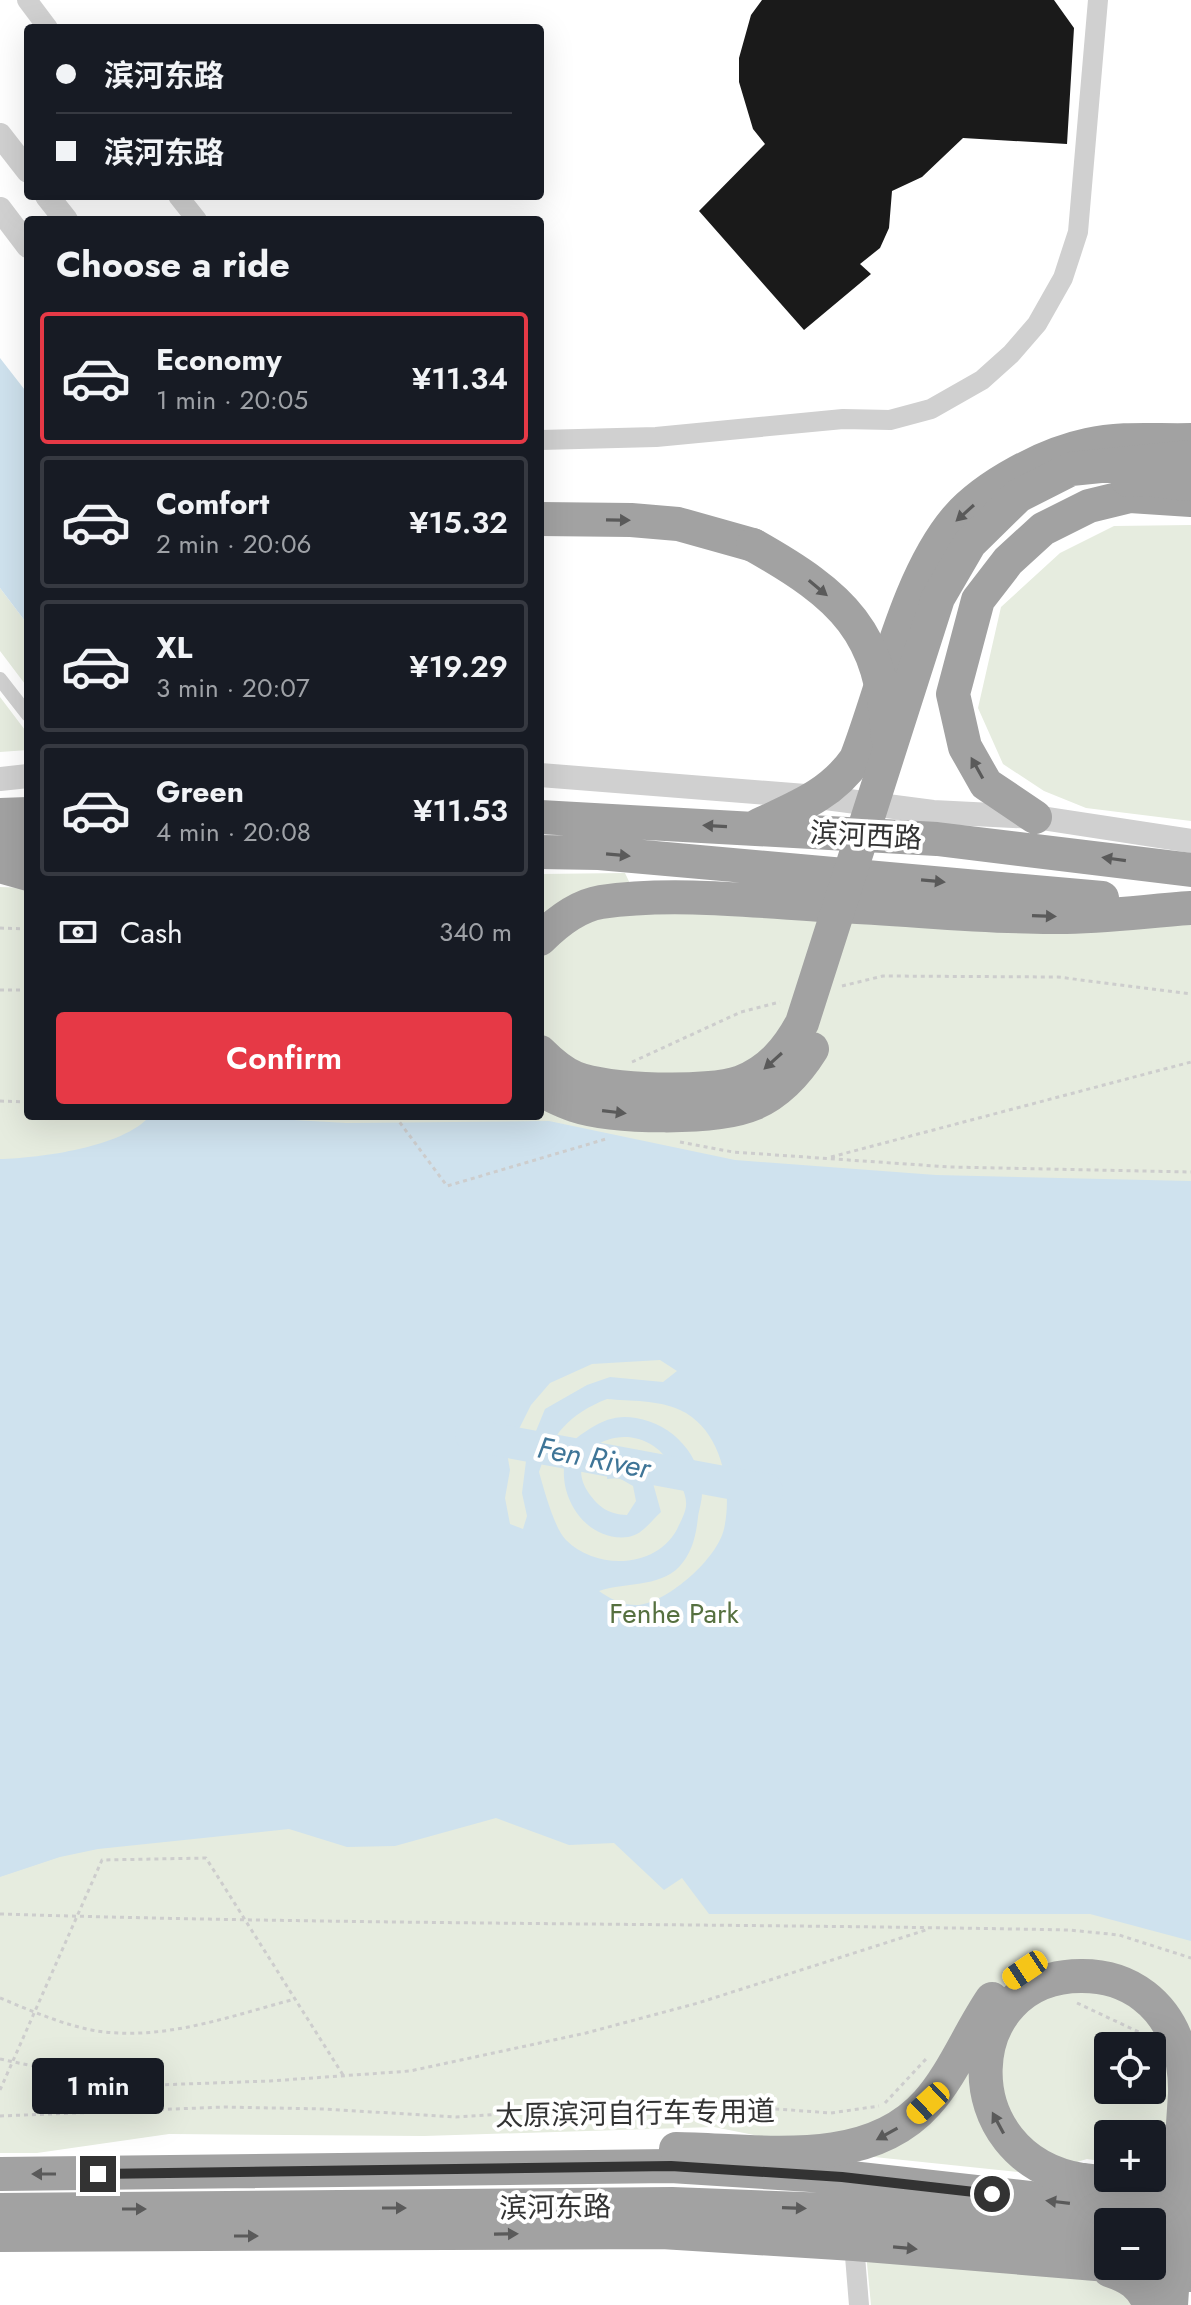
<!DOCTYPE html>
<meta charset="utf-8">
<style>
body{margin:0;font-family:Jost,"Noto Sans SC",sans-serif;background:#242831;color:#f1f3f6;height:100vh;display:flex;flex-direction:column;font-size:30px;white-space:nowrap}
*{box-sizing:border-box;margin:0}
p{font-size:26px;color:#9ea1a6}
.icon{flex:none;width:44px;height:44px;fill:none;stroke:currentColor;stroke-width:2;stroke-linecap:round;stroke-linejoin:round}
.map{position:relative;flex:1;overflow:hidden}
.panel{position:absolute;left:24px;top:216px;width:520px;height:904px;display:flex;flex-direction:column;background:#171b24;border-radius:8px;box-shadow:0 8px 32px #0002}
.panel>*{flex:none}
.top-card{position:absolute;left:24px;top:24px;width:520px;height:176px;border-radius:8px;box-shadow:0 8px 32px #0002;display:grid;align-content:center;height:176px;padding:0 32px;background:#171b24}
.controls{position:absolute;left:1094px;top:2032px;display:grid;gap:16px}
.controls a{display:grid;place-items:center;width:72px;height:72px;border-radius:8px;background:#171b24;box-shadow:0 8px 32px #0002;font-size:40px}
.end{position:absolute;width:36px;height:36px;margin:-18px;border:10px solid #333;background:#fff;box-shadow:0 0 0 4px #fff}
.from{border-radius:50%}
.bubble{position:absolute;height:56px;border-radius:8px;background:#171b24;box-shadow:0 8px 32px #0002;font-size:26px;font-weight:600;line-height:56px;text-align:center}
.car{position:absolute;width:24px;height:48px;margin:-24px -12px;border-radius:10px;box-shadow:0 0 6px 2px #0007;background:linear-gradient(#f5c518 24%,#345 0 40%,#f5c518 0 76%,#345 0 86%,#f5c518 0)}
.top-card b{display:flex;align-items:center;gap:28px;height:76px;font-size:30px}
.top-card b+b{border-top:2px solid #363941}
.top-card i{width:20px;height:20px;background:#f1f3f6}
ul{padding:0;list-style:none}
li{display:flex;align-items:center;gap:24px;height:132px;margin:0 16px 12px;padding:0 16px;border:4px solid #363941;border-radius:8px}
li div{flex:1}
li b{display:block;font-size:30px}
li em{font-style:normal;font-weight:600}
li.current{border-color:#e63946}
li>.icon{width:72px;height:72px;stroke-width:1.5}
h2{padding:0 32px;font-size:36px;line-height:96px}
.pay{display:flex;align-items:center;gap:20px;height:88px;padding:0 32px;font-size:30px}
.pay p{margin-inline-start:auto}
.button{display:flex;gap:16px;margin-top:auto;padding:16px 32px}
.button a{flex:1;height:92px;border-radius:8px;background:#e63946;color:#fff;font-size:32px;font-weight:600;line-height:92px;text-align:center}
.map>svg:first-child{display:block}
.green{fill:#e6ecdf;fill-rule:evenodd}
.water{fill:#cfe2ee;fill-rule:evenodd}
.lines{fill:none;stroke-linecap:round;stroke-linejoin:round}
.river{stroke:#cfe2ee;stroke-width:32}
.building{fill:#1a1a1a}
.path{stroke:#cdcdcd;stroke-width:3;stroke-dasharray:4 4;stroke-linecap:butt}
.pedestrian{stroke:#d0d0d0;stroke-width:14}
.minor{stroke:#d0d0d0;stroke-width:20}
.tertiary{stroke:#d0d0d0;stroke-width:24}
.trunk{stroke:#a2a2a2;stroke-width:34}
.trunk-bridge{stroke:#a2a2a2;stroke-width:34}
.oneway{fill:#5a5a5a}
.route{stroke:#333;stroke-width:10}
.labels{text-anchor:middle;stroke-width:8;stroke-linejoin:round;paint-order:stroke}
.street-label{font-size:28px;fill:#333;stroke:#fff}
.park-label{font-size:28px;fill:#56703f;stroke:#fff}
.water-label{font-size:30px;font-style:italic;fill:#3f7597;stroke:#fff}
</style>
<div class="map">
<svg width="1191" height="2305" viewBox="0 0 1191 2305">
<rect width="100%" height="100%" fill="#fff"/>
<!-- green -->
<path class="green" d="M1191,525V821L1086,808L1044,791L1003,764L978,708L1001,607L1060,553L1114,526Z
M0,588L28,625V688L0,651Z
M0,697L28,734V750L0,752Z
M625,873L642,909L1191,924V2174L1152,2168V2134H1108V2162L1087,2159L1037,2174L855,2155L714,2127L424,2136L169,2134L37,2153H0V887L28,888V1116H540V874ZM1108,2046H1152V2090H1108Z
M866,2253L1089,2269L1142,2305H871Z"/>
<!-- water -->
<path class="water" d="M0,358L28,394V625L0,588Z
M150,1116H223L346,1123L549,1121L735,1160L936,1175L1191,1181V1941L1090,1914H709L682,1878L664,1890L614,1843L569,1845L496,1818L395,1846L347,1847L289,1829L98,1849L60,1857L0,1877V1159C41,1158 123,1147 150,1116ZM660,1360L677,1371L663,1382L610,1377L587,1385L545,1409L527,1453L522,1493L527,1516L523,1529L510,1524L505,1498L510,1470L507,1453L531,1405L550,1383L592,1364ZM607,1399C630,1401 659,1400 680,1410C722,1429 733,1489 724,1529C717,1559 669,1601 639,1605C624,1606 610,1599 599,1591C624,1582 658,1588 679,1567C692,1553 696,1536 698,1517C699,1510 702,1501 702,1493C702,1456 673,1424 636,1418C618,1415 606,1419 591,1428C585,1432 576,1437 572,1443C548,1482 580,1543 628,1537C642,1535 651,1521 661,1512L651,1476L640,1462L625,1459L608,1466L607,1479L619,1478L633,1486L636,1501L627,1515C609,1514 599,1508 588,1492C556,1445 645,1405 676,1474C679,1482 686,1493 686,1502C687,1509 682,1519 679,1525C661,1568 598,1572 566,1540C554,1528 544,1489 539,1472C552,1434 569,1414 607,1399Z"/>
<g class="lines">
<!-- river -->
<path class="river" d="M471,1435L767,1490"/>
</g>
<!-- building -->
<path class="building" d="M762,0H1054L1074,28L1067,144L963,138L922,177L892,191L889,228L880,248L860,264L871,274L804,330L699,211L765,144L753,129L739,82V58L751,15Z"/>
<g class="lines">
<!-- path -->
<path class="path" d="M0,928L28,929
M842,986L883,976L1058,977L1191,994
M0,990H28
M632,1062L741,1012L780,1002
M0,1101L28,1102
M395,1116L447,1186L606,1139
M680,1142L733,1152L950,1167L1191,1172
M831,1157L1191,1062
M0,1914C356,1925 713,1923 1069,1930L1119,1935L1191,1958
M0,1998C37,2013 78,2032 118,2033C178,2036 238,2014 295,1999
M1077,2003L1143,2034
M0,2059L127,2086L270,2081L410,2071L586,2033L698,2003L929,1929
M0,2090L102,1860L206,1858L343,2075
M885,2103L926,2059
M0,2116L224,2107L324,2109L456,2117L619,2107H749L831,2113L879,2106"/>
<!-- pedestrian -->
<path class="pedestrian" d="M0,679L28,715"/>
<!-- minor -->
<path class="minor" d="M27,0L48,28
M178,196L197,220
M540,440L656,437L843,419L890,420L931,409L982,380L1011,354L1037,324L1063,278L1078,232L1098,0
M854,2244L859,2305"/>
<!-- tertiary -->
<path class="tertiary" d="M0,135L28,171
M47,196L66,220
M0,209L28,246
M540,775L818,797L933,812L1035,817L1191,841
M0,779L28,776"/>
<!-- trunk -->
<path class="trunk" d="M540,519L631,520L678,524L753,545
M0,815L28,814
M540,817L937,839L1191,870
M1035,817L986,784L965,747L953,694L978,600L1008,561L1043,529L1089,506L1130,496L1191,500
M757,826C795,808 831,795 856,759C884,687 907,576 957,518C986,485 1045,454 1088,445C1123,437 1156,441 1191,440
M0,846H28
M540,852L599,853L1102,898
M0,866L28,874
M540,939C556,923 577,906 601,902C674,891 765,902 838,906C909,909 980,917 1051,917C1098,918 1145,911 1191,908
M0,2174L671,2166L842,2177L1191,2216
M1082,2180L1191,2192
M0,2210L672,2204L830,2210L1108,2239
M0,2235L662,2232L854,2244L1108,2265
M1114,2266L1191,2275
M1109,2270C1130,2277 1141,2284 1150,2305"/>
<!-- trunk-bridge -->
<path class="trunk-bridge" d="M1128,480L1147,479L1185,484
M753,545C843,596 882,631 888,738
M540,1052C550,1062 561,1072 575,1078C605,1091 710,1094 741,1082C770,1071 788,1049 802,1023L938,598L970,543L1018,496L1071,469L1191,457
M540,1090C551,1095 563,1102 574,1105C613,1118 716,1120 753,1104C779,1093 797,1073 812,1049
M676,2149C758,2150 867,2171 927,2103C952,2076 970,2031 992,1999
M1082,2180C949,2158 958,1975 1082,1976C1105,1976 1126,1982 1144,1996C1174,2019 1186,2057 1185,2094L1171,2305"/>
</g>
<!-- one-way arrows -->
<defs><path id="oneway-solid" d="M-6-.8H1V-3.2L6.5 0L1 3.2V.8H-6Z" transform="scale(2)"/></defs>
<g class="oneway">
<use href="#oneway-solid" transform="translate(965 513) rotate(138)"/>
<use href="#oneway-solid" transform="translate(618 520) rotate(1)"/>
<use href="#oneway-solid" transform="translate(818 588) rotate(40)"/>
<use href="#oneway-solid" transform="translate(977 768) rotate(-119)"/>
<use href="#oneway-solid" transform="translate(715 826) rotate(-177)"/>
<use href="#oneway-solid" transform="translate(618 855) rotate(5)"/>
<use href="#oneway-solid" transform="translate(1114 859) rotate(-172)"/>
<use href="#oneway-solid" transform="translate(933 881) rotate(5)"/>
<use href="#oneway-solid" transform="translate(1044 916) rotate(2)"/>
<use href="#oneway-solid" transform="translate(773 1061) rotate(138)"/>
<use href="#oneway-solid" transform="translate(614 1112) rotate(7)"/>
<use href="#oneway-solid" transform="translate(998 2123) rotate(-118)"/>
<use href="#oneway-solid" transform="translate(887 2134) rotate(151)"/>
<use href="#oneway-solid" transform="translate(44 2174) rotate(180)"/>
<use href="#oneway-solid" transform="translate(1058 2202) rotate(-173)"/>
<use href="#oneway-solid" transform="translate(394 2208)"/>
<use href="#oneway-solid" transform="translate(794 2208) rotate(2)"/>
<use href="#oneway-solid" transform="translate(134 2209)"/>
<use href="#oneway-solid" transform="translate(506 2234) rotate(-1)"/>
<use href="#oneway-solid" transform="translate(246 2236)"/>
<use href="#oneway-solid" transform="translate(905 2248) rotate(5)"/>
</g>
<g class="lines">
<!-- route -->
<path class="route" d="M98,2174L671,2166L842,2177L992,2194"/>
</g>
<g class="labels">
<!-- street labels -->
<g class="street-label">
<text transform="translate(866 835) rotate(3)" y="10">滨河西路</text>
<text transform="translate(635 2113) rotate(-1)" y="10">太原滨河自行车专用道</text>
<text transform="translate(555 2207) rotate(-1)" y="10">滨河东路</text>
</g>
<!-- park labels -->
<g class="park-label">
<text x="674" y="1623">Fenhe Park</text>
</g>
<!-- water labels -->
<g class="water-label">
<text transform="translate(594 1458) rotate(11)" y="10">Fen River</text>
</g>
</g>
</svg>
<div class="controls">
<a><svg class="icon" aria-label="locate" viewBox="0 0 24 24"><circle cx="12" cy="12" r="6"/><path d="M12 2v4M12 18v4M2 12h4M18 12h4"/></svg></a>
<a>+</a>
<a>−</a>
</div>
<i class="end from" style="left:992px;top:2194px"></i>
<i class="end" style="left:98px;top:2174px"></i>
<div class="bubble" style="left:32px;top:2058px;width:132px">1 min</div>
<i class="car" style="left:1025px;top:1970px;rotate:236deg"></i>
<i class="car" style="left:928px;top:2103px;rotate:227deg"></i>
<div class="top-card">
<b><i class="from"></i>滨河东路</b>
<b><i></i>滨河东路</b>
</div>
<section class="panel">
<h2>Choose a ride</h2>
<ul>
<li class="current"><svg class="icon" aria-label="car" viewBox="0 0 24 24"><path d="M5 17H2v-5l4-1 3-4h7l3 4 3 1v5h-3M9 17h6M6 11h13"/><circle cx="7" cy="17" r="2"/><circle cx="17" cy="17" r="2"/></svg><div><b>Economy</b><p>1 min · 20:05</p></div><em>¥11.34</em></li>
<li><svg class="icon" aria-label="car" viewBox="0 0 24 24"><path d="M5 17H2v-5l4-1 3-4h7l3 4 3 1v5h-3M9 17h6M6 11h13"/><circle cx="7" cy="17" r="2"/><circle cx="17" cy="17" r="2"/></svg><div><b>Comfort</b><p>2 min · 20:06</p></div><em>¥15.32</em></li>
<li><svg class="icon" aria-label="car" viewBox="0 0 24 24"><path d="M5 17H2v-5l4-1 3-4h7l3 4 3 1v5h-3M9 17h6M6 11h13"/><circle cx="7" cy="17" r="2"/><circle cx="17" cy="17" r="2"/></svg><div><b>XL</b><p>3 min · 20:07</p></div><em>¥19.29</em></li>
<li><svg class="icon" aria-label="car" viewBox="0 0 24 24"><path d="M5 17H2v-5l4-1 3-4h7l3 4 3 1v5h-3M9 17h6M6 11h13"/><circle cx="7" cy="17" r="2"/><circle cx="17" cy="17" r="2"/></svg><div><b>Green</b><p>4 min · 20:08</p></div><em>¥11.53</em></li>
</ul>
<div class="pay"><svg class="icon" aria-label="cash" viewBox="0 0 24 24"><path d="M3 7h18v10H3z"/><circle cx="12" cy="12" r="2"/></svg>Cash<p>340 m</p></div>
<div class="button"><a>Confirm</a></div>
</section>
</div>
